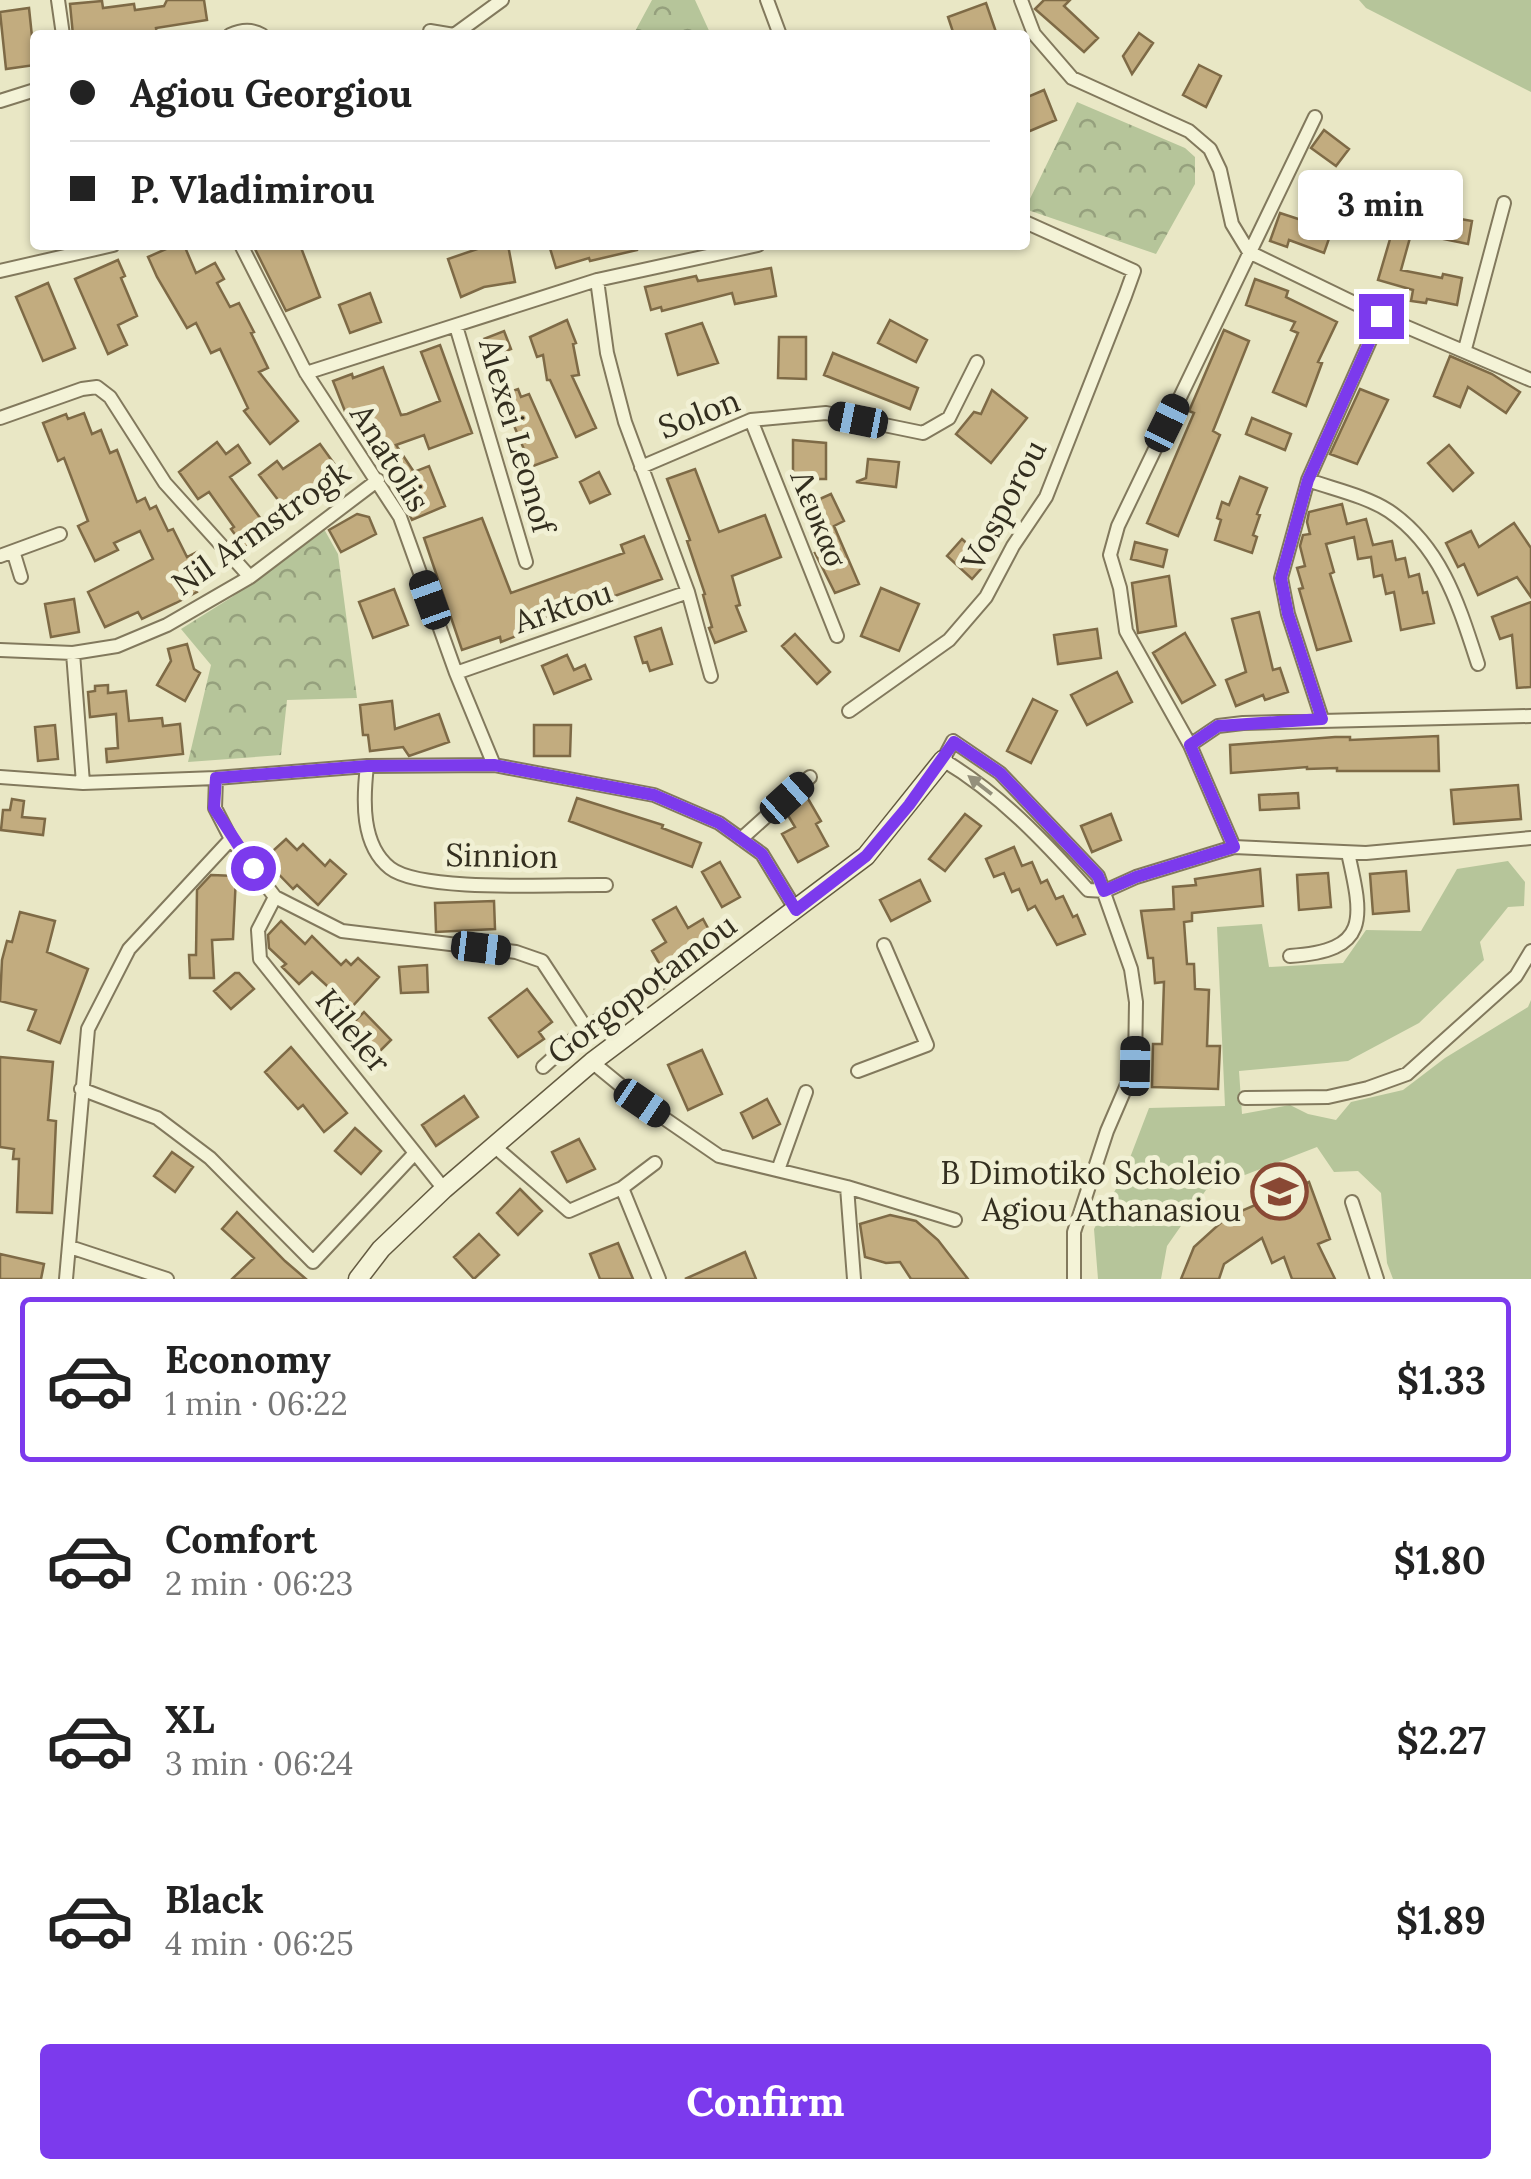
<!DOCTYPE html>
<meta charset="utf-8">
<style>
body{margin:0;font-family:Lora,serif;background:#f6f6f6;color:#222;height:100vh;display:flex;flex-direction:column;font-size:38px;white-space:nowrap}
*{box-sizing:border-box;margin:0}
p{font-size:32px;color:#767676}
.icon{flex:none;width:55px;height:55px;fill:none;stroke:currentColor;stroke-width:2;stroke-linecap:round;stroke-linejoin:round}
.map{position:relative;height:1279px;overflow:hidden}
.details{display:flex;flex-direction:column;background:#fff;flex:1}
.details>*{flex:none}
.guide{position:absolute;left:30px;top:30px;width:1000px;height:220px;border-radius:10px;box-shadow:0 2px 8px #0004;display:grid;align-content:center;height:220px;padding:0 40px;background:#fff}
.end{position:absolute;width:45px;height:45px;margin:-22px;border:12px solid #7c3aed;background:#fff;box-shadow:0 0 0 5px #fff}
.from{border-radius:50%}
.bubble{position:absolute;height:70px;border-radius:10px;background:#fff;box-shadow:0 2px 8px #0004;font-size:32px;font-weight:700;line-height:70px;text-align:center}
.car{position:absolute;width:30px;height:60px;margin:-30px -15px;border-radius:12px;box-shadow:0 0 8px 2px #0007;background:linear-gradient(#222 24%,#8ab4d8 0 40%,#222 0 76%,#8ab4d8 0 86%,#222 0)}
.guide b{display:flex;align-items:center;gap:35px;height:95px;font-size:38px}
.guide b+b{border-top:2px solid #e0e0e0}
.guide i{width:25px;height:25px;background:#222}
ul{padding:18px 0 0;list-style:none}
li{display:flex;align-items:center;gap:30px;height:165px;margin:0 20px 15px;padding:0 20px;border:5px solid transparent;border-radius:10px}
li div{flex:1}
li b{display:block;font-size:38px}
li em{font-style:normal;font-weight:700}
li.selected{border-color:#7c3aed}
li>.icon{width:90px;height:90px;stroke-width:1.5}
.action{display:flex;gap:20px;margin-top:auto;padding:20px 40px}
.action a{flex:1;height:115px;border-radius:10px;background:#7c3aed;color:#fff;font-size:40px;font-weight:700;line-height:115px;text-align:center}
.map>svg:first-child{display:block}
.grass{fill:#b6c59a}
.park{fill:url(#park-crowns)}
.building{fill:#c2ac7f;stroke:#7e6a46;stroke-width:2.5}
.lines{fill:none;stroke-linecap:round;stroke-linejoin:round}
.street-casing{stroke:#82795d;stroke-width:16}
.secondary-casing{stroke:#635a40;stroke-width:21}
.street{stroke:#f4f3d7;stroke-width:12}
.secondary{stroke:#f4f3d7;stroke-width:18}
.oneway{fill:#94907b}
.route{stroke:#7c3aed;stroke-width:12}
.labels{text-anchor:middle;stroke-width:10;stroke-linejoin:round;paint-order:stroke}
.street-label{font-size:32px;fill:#332e1f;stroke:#f1f0d4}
.poi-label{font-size:32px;fill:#332e1f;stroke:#f1f0d4;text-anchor:end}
</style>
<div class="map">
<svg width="1531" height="1279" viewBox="0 0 1531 1279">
<defs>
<pattern id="park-crowns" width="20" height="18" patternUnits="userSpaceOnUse" patternTransform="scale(2.5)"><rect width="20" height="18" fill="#b6c59a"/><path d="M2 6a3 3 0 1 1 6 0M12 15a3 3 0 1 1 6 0" fill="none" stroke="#95a07d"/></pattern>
</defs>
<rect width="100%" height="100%" fill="#e9e7c5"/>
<!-- grass -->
<path class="grass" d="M1359,0H1531V92L1366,8Z
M1508,861L1525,882L1524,906L1508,907L1480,942L1484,960L1419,1023L1348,1061L1239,1071L1242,1114L1290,1105L1308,1114L1336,1120L1351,1102L1403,1090L1445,1058L1528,1007L1531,1000V1279H1393L1387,1263L1381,1193L1358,1171L1334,1172L1317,1147L1206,1190L1167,1246L1161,1279H1098L1094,1229L1123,1176L1149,1108L1225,1106L1217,927L1262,924L1269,967L1343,963L1366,930L1421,931L1457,869Z"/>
<!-- park -->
<path class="park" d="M652,0H695L711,35H633Z
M1077,102L1185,148L1195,157V184L1156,254L1025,209Z
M324,529L338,554L357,698L287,700L281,755L188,762L211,665L181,629L232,597Z"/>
<!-- building -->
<path class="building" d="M167,0H204L207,20L156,28L157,35H73L70,4L102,1L103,8L134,4L135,10L164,6Z
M1044,0H1070L1064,6L1098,38L1084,52L1035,9Z
M986,3L997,35H954L948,17Z
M29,8L35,65L6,69L0,12Z
M1139,33L1153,43L1132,74L1123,56Z
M1199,65L1221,76L1206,107L1183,95Z
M1044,90L1056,120L1025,133V98Z
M1324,130L1349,149L1336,166L1311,148Z
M1280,213L1332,230L1324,253L1289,240L1287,247L1270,241Z
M1438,215L1472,221L1468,244L1434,237Z
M1393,229L1411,234L1401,270L1442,278L1443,274L1462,278L1457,305L1427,299L1426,303L1411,301L1413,290L1378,280Z
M175,245H184L196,273L215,263L224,279L217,283L230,307L239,303L254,332L251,333L268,368L259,372L298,421L270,444L244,411L248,408L220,349L211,353L196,323L187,328L157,277L148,257Z
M253,245H300L320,297L286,311Z
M489,245H508L515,282L484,287L461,297L448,259Z
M549,245H637V250L590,261L589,258L556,268Z
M118,260L125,276L121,278L137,316L118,325L127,345L108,354L75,279Z
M771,268L776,296L735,304L732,293L662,311L661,307L651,310L645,287L696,276L698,281Z
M1255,279L1288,291L1286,297L1337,322L1318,362L1322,363L1306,406L1273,392L1298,333L1291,330L1295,322L1246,305Z
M48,283L75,348L43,361L16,297Z
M370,293L381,322L350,333L339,305Z
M567,320L576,343L573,344L579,375L572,376L596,428L576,437L550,380H547L543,355L537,357L530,337Z
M890,320L927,340L916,362L878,343Z
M702,323L718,363L678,375L666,334Z
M1224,330L1249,341L1213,431L1220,435L1178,536L1147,523L1194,413L1189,411Z
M504,331L511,349L483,360L476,342Z
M779,337H806V379L778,378Z
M440,345L472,433L429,449L424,435L396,445L414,472L429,466L445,506L412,520L380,452L375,454L362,414L348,419L333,381L352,374L353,378L383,367L401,415L407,414L440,401L421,352Z
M833,353L918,388L910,409L824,375Z
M1450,356L1492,374L1520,392L1506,413L1468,387L1460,407L1434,396Z
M518,389L521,397L529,394L557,457L520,471L515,459L526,454L501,395Z
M1360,389L1388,400L1357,464L1330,454Z
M992,390L1027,418L991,463L956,434L974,412L981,414Z
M84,413L92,434L101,430L110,453L117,450L137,502L145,498L150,509L156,506L168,531L173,529L187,557L197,552L208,575L193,583L197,592L176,603L142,619L138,612L105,627L88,592L153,559L140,531L114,543L118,550L95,561L78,526L88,521L64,458L58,461L43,423L66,414L68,419Z
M1252,418L1291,434L1285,450L1246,434Z
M793,440L826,443V479H793Z
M217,442L226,454L238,445L250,463L230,477L269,530L245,548L231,529L234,527L209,492L198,499L179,472Z
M320,444L338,469L330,475L335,481L314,495L310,489L285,509L259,475L277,461L283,469Z
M1449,445L1473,473L1453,491L1428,463Z
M868,459L899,462L896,487L856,482L866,478Z
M695,469L719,532L765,515L781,557L732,576L740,605L736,606L746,631L715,643L709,628L712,627L703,595L705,594L687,541L690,540L667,479Z
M599,472L610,494L590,503L580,482Z
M1240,477L1267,488L1257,514L1260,515L1253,535L1257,537L1252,553L1215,540L1221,520L1217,518L1222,502L1229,505Z
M831,494L844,521L834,526L859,584L835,593L815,553L824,550L804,506Z
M1342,504L1347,524L1366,519L1373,545L1392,541L1396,560L1405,558L1409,577L1419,574L1423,593L1427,592L1434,623L1401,630L1394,592L1386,594L1382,575L1374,577L1371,557L1358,559L1354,537L1326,544L1334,572L1330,574L1351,641L1317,650L1299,589L1303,588L1297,568L1305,566L1300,546L1303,535L1310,534L1307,522L1309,512Z
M357,514L369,517L376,534L341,552L329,530Z
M482,518L511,593L624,553L621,545L644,536L662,579L587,606L586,603L521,625L524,633L501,642L500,637L462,650L424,538Z
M1514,523L1531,548V597L1517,577L1478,595L1464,564L1458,567L1446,543L1471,531L1479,547Z
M962,539L987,562L972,579L947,556Z
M1135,542L1167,550L1163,567L1131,559Z
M1169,576L1176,626L1138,633L1132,583Z
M881,588L919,604L899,651L861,636Z
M394,589L408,625L373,638L359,602Z
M74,599L79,632L51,637L45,604Z
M1531,602V687L1517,688L1512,635L1500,639L1492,617Z
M1259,612L1273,670L1280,668L1288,692L1265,700L1263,695L1236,706L1226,680L1246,672L1232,619Z
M661,628L672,664L650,671L647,662L643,663L635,637Z
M1097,629L1101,658L1058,664L1054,635Z
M1185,633L1215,685L1182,703L1153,653Z
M795,634L830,672L817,684L782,646Z
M187,644L194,669L200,673L185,701L157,685L171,661L168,649Z
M567,655L574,670L585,665L591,679L554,694L542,666Z
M1117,672L1132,702L1087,725L1071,695Z
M108,685V693L126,691L129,721L162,718L163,726L180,724L183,754L107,762L106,749L118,748L116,714L90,717L88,692L95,691V686Z
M1033,699L1057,711L1031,763L1007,751Z
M392,701L395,729L439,714L449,742L409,756L403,747L370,751L368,735H363L360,705Z
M55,725L58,759L38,761L35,727Z
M534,725H571L570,756H534Z
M1438,736L1439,771H1337V768L1307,769V767L1231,773L1230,745L1335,737H1350V740Z
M1518,785L1521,819L1454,824L1451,790Z
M1298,793L1299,808L1260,810L1259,795Z
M807,797L821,821L816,824L828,846L798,862L782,834L795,827L786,812Z
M577,798L663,825L662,828L701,843L692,867L569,821Z
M12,799L24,801L22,817L45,819L43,835L1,830L3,810H10Z
M965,814L981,826L945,871L929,859Z
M1111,814L1121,840L1092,852L1081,826Z
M286,839L297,850L303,844L325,866L330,860L346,874L318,905L297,885L293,889L264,859Z
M1014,847L1022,866L1032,862L1041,883L1047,880L1056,899L1063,896L1073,917L1077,915L1085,934L1057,945L1035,906L1028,910L1019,889L1012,892L1004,873L994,877L986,859Z
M720,862L740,897L722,907L702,872Z
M1260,869L1263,906L1192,913V921L1184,922L1187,964H1194L1195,989L1209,990L1207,1046H1220L1218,1089L1152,1087L1153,1044H1162L1164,982L1155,983L1153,958H1148L1141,911L1174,909L1173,887L1196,885L1195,879Z
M1406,871L1409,911L1373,914L1370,874Z
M1328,873L1331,907L1299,910L1297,875Z
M211,875L236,876L233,939L212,940L214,978H190L189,955H196L197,890Z
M920,880L930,901L891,921L880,900Z
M494,901L495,929L436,932L435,903Z
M676,907L688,928L703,919L715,941L663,970L652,951L666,942L653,920Z
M20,912L55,921L47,952L88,969L60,1043L28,1030L36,1010L0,1001L2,960L7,941L12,942Z
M281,921L305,944L312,936L341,965L346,960L351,965L358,958L379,977L351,1008L312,972L299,984L282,967L286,964L269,948L268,935Z
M427,965L428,992L401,993L399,967Z
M235,973H239L254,989L231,1009L214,991Z
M527,989L552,1022L539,1032L544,1039L518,1057L489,1018Z
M364,1012L391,1040L370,1061L342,1034Z
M291,1047L347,1113L324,1132L303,1105L298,1109L265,1072Z
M702,1050L722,1094L688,1110L668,1065Z
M0,1057L53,1062L48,1120L56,1121L52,1213L17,1212L19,1159H13L14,1149L0,1147Z
M464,1096L478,1117L436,1146L422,1125Z
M767,1099L780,1124L753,1138L741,1113Z
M355,1128L381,1151L361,1174L335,1151Z
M579,1139L595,1169L567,1182L552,1152Z
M172,1152L193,1167L175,1192L154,1176Z
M1309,1182L1330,1239L1318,1244L1335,1279H1292L1284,1257L1272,1263L1262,1238L1224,1264L1219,1279H1181L1194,1247L1227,1217Z
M520,1189L542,1211L518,1235L497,1213Z
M237,1212L285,1261L306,1279H232L254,1258L222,1229Z
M890,1215L916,1221L938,1240L968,1279H911L900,1262L886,1263L865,1257L860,1224Z
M479,1234L499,1255L474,1279L454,1257Z
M618,1243L633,1279H600L590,1254Z
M745,1252L756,1279H685L714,1266Z
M0,1254L44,1264L41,1279H0Z"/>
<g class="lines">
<defs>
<path id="street" d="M58,0L63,35
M767,0L780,35
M1021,0L1034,34L1072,78L1189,131L1210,149L1220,170L1232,224L1249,252L1381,316L1531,380
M430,31L454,35L502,0
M230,35C241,30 252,29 262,35
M0,101L35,90
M241,245L306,373L400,517L456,673L494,765
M0,271L113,245
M597,280L607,353L625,422L688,592L711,676
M456,326L526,562
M1465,349L1504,203
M306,373L597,280L758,245
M0,418L82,389L97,387L110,397L165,483L250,577
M751,420L837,636
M641,467L751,420L826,413L923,433L949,418L977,362
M1308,480C1333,489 1366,496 1389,511C1442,547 1459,606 1478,664
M14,554L21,577
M0,556L60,534
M0,650L73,653L117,646L167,625L250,577L378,480
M73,653L83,783
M456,673L688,592
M849,711L949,640L986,597L1013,546L1046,497L1125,296L1134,271L1025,222
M1322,719L1288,614L1281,578L1308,480L1381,316
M1190,745L1218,726L1243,723L1531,716
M367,766C363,800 361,845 390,868C422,893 561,884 606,885
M0,777L83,783L216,778L367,766L494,765L654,795L719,823L762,854L796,910
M216,778L215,808L231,839L275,897L342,931L516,952L542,961L586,1028
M741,839L810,777
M1234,847L1190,745L1126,631L1120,588L1110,555L1118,526L1315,117
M275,897L258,930L260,959L444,1189
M1290,956C1370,951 1363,919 1348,853
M592,1062L642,1103L719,1156L847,1187L955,1220
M543,1067L586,1028L665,980
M858,1071L927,1045L884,945
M81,1089L157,1118L210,1158L313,1262L415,1153
M1245,1098L1328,1097L1368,1088L1407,1074L1516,976L1531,951
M494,1146L569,1211L622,1188L655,1163
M778,1170L806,1092
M847,1187L854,1279
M622,1188L659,1279
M1352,1202L1377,1279
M70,1247L167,1279
M66,1279L88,1029L129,949L231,839
M1074,1279V1232L1107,1131L1135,1066L1136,1002L1131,969L1098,876L1000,773L953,741L943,760C999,793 1045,842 1088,890L1105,891L1136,877L1234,847L1366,853L1531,838"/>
<path id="secondary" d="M358,1279L381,1249L444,1189L592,1062L866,856L943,760"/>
</defs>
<!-- street casing -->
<use href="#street" class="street-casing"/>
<!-- secondary casing -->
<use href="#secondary" class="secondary-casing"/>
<!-- street -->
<use href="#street" class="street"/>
<!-- secondary -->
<use href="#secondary" class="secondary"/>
</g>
<!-- one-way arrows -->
<defs><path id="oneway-solid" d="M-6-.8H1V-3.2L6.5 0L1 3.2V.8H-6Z" transform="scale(2.5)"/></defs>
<use class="oneway" href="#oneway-solid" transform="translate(980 785) rotate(-142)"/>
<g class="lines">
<!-- route -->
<path class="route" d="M253,868L214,808L216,778L367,766L494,765L654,795L719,823L762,854L796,910L866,856L909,805L954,742L1000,773L1098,876L1104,891L1136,877L1234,847L1190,745L1218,726L1322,719L1288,614L1281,578L1308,480L1381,316"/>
</g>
<!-- icons -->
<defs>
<symbol id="school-ring" viewBox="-11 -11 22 22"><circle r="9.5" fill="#f1f0d4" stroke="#894834" stroke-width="1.5"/><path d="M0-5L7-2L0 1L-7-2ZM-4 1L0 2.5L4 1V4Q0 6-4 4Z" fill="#894834"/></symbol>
</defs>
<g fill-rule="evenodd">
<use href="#school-ring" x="1248" y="1160" width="63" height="63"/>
</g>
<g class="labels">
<!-- street labels -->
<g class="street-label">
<text transform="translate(699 414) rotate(-21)" y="11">Solon</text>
<text transform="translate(517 436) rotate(74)" y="11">Alexei Leonof</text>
<text transform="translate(390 458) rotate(58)" y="11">Anatolis</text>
<text transform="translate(1004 505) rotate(-62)" y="11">Vosporou</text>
<text transform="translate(819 518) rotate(68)" y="11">Λευκασ</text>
<text transform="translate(261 528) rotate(-35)" y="11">Nil Armstrogk</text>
<text transform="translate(563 607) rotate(-19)" y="11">Arktou</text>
<text transform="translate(502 856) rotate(1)" y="11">Sinnion</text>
<text transform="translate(642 989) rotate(-37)" y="11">Gorgopotamou</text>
<text transform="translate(353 1031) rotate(51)" y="11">Kileler</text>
</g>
<!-- poi labels -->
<g class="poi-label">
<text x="1241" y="1184">B Dimotiko Scholeio<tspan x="1241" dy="37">Agiou Athanasiou</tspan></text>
</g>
</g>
</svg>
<i class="end from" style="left:253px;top:868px"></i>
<i class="end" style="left:1381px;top:316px"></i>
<div class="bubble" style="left:1298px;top:170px;width:165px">3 min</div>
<i class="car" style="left:858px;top:420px;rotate:281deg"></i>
<i class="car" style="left:1167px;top:423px;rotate:26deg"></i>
<i class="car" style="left:430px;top:600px;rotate:340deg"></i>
<i class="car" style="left:787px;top:798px;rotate:48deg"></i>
<i class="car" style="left:481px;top:948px;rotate:97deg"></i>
<i class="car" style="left:1135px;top:1066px;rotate:1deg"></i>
<i class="car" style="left:642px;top:1103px;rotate:124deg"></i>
<div class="guide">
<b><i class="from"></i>Agiou Georgiou</b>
<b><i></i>P. Vladimirou</b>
</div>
</div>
<section class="details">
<ul>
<li class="selected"><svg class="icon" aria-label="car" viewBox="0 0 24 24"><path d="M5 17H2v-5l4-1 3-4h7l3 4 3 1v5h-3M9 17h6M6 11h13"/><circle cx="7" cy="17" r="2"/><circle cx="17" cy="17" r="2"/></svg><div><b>Economy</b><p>1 min · 06:22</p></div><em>$1.33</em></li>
<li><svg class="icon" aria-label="car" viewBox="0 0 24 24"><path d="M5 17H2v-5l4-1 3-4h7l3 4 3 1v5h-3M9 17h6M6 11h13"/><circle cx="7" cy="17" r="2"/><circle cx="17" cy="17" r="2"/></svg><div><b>Comfort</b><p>2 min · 06:23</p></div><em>$1.80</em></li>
<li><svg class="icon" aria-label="car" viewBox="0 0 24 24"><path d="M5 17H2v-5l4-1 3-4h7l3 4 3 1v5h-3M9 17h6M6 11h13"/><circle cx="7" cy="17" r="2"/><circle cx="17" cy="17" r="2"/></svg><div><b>XL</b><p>3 min · 06:24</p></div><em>$2.27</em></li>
<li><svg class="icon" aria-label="car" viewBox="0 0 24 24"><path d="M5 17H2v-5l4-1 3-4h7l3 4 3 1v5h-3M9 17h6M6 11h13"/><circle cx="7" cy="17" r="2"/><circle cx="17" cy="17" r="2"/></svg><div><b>Black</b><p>4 min · 06:25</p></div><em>$1.89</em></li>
</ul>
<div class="action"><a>Confirm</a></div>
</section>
